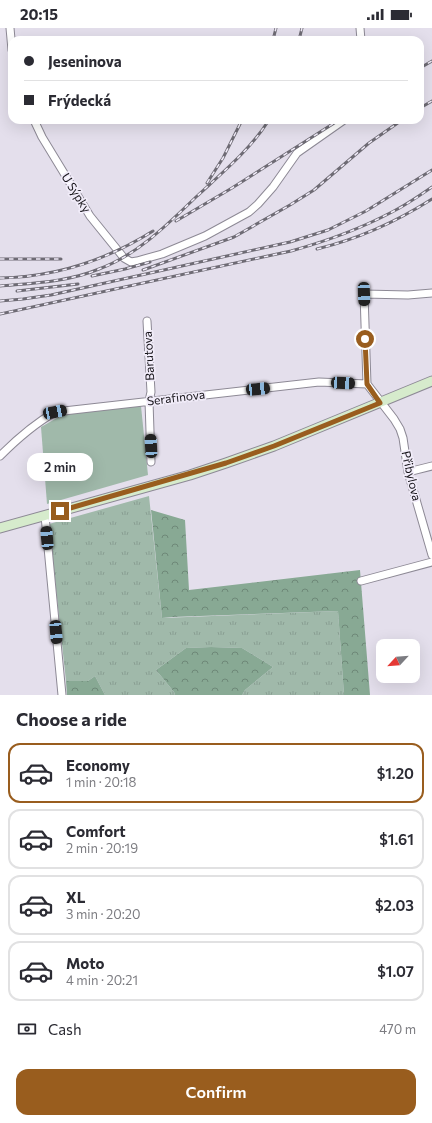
<!DOCTYPE html>
<meta charset="utf-8">
<style>
body{margin:0;font-family:Commissioner,sans-serif;background:#f2f2f3;color:#2b2b33;height:100vh;display:flex;flex-direction:column;font-size:15px;white-space:nowrap}
*{box-sizing:border-box;margin:0}
p{font-size:13px;color:#7c7c81}
.icon{flex:none;width:22px;height:22px;fill:none;stroke:currentColor;stroke-width:2;stroke-linecap:round;stroke-linejoin:round}
.map{position:relative;height:667px;overflow:hidden}
.panel{display:flex;flex-direction:column;background:#fff;flex:1}
.panel>*{flex:none}
.banner{position:absolute;left:8px;top:8px;width:416px;height:88px;border-radius:12px;box-shadow:0 4px 16px #0002;display:grid;align-content:center;height:88px;padding:0 16px;background:#fff}
.needle{width:26px;rotate:244deg}
.tools{position:absolute;left:376px;top:611px;display:grid;gap:8px}
.tools a{display:grid;place-items:center;width:44px;height:44px;border-radius:8px;background:#fff;box-shadow:0 4px 16px #0002;font-size:20px}
.end{position:absolute;width:18px;height:18px;margin:-9px;border:5px solid #995d1e;background:#fff;box-shadow:0 0 0 2px #fff}
.from{border-radius:50%}
.bubble{position:absolute;height:28px;border-radius:12px;background:#fff;box-shadow:0 4px 16px #0002;font-size:13px;font-weight:600;line-height:28px;text-align:center}
.car{position:absolute;width:12px;height:24px;margin:-12px -6px;border-radius:5px;box-shadow:0 0 3px 1px #0007;background:linear-gradient(#222 24%,#8ab4d8 0 40%,#222 0 76%,#8ab4d8 0 86%,#222 0)}
.banner b{display:flex;align-items:center;gap:14px;height:38px;font-size:15px}
.banner b+b{border-top:1px solid #e1e1e2}
.banner i{width:10px;height:10px;background:#2b2b33}
ul{padding:0;list-style:none}
li{display:flex;align-items:center;gap:12px;height:60px;margin:0 8px 6px;padding:0 8px;border:2px solid #e1e1e2;border-radius:12px}
li div{flex:1}
li b{display:block;font-size:15px}
li em{font-style:normal;font-weight:600}
li.selected{border-color:#995d1e}
li>.icon{width:36px;height:36px;stroke-width:1.5}
h2{padding:0 16px;font-size:18px;line-height:48px}
.pay{display:flex;align-items:center;gap:10px;height:44px;padding:0 16px;font-size:15px}
.pay p{margin-inline-start:auto}
.primary-button{display:flex;gap:8px;margin-top:auto;padding:8px 16px}
.primary-button a{flex:1;height:46px;border-radius:12px;background:#995d1e;color:#fff;font-size:16px;font-weight:600;line-height:46px;text-align:center}
.status{display:flex;justify-content:space-between;align-items:center;height:28px;padding:0 20px;background:#fff;direction:ltr}
.status svg{height:11px;fill:currentColor}
.map>svg:first-child{display:block}
.grass{fill:url(#grass-tufts)}
.forest{fill:url(#forest-crowns)}
.green{fill:#a0b9aa}
.lines{fill:none;stroke-linecap:round;stroke-linejoin:round}
.minor-casing{stroke:#8d8995;stroke-width:9}
.secondary-casing{stroke:#8d8995;stroke-width:11}
.minor{stroke:#fff;stroke-width:7}
.secondary{stroke:#d6ebcc;stroke-width:9}
.rail-casing{stroke:#6e6b74;stroke-width:3}
.rail{stroke:#f1ecf9;stroke-width:1.5;stroke-dasharray:4.5;stroke-linecap:butt}
.route{stroke:#995d1e;stroke-width:5}
.labels{text-anchor:middle;stroke-width:3.5;stroke-linejoin:round;paint-order:stroke}
.street-label{font-size:12px;fill:#141217;stroke:#f1ecf9}
</style>
<div class="status"><b>20:15</b><svg viewBox="0 0 49 12"><path d="M0 12V9h3v3zM5 12V6h3v6zM10 12V3h3v9zM15 12V0h3v12zM26 1h20v11H26zM47 4h2v5h-2z"/></svg></div>
<div class="map">
<svg width="432" height="667" viewBox="0 0 432 667">
<defs>
<pattern id="grass-tufts" width="24" height="20" patternUnits="userSpaceOnUse"><rect width="24" height="20" fill="#a0b9aa"/><path d="M3 7l-1-3M5 7V3M7 7l1-3M15 17l-1-3M17 17v-4M19 17l1-3" fill="none" stroke="#899e92"/></pattern>
<pattern id="forest-crowns" width="20" height="18" patternUnits="userSpaceOnUse"><rect width="20" height="18" fill="#88a994"/><path d="M2 6a3 3 0 1 1 6 0M12 15a3 3 0 1 1 6 0" fill="none" stroke="#6e8878"/></pattern>
</defs>
<rect width="100%" height="100%" fill="#e4dfec"/>
<!-- grass -->
<path class="grass" d="M149,468L162,590L338,583L344,667H242L245,662L273,639L242,620L211,619L186,620L156,642L174,664L175,667H105L95,648L88,653H66L49,496Z"/>
<!-- forest -->
<path class="forest" d="M151,482L185,492L189,562L360,542L370,667H344L338,583L172,589L162,590Z
M211,619L242,620L273,639L245,662L242,667H175L174,664L156,642L186,620Z
M95,648L105,667H67L66,653H88Z"/>
<!-- green -->
<path class="green" d="M141,378L148,447L47,476L41,399L64,386Z"/>
<g class="lines">
<defs>
<path id="minor" d="M10,0L12,22
M360,0L361,12
M34,92L42,109L90,188L124,230L131,234L137,233L162,226L205,208L249,184L258,176L273,159L297,125L344,92
M432,265L408,267L364,266L367,356L394,391L400,401L403,410L408,444L432,527
M147,293L151,364L149,373L151,434
M0,428C17,411 34,396 55,384L319,354L367,356
M408,444L432,438
M45,488L62,667
M361,553L432,534"/>
<path id="secondary" d="M0,500L190,447L226,435L274,418L432,353"/>
</defs>
<!-- minor casing -->
<use href="#minor" class="minor-casing"/>
<!-- secondary casing -->
<use href="#secondary" class="secondary-casing"/>
<!-- minor -->
<use href="#minor" class="minor"/>
<!-- secondary -->
<use href="#secondary" class="secondary"/>
<defs>
<path id="rail" d="M273,12L276,0
M299,12L302,0
M420,40L432,33
M420,80L432,73
M207,155L223,130L242,92
M176,193L232,160L339,92
M317,221C358,211 396,194 432,171
M0,231H61
M143,242L234,209L290,177L314,162L369,115L402,92
M92,248L125,241L150,234
M0,250C56,249 105,233 153,203
M0,258C33,255 68,254 99,241C137,227 167,197 196,169C222,145 250,122 269,92
M17,263L78,256
M0,273L23,271L51,267L290,214L328,202L366,183L432,142
M0,286L291,223C327,213 360,201 392,184C406,177 419,168 432,159"/>
</defs>
<!-- rail casing -->
<use href="#rail" class="rail-casing"/>
<!-- rail -->
<use href="#rail" class="rail"/>
</g>
<g class="lines">
<!-- route -->
<path class="route" d="M60,483L226,435L274,418L380,375L367,356L365,311"/>
</g>
<g class="labels">
<!-- street labels -->
<g class="street-label">
<text transform="translate(76 165) rotate(58)" y="4">U Sýpky</text>
<text transform="translate(149 328) rotate(-93)" y="4">Barutova</text>
<text transform="translate(176 370) rotate(-7)" y="4">Serafinova</text>
<text transform="translate(411 448) rotate(77)" y="4">Přibylova</text>
</g>
</g>
</svg>
<div class="tools">
<a><svg class="needle" viewBox="-14 -14 28 28"><path d="M0-13l5 13h-10z" fill="#e53935"/><path d="M0 13l5-13h-10z" fill="#7c7c81"/></svg></a>
</div>
<i class="end from" style="left:365px;top:311px"></i>
<i class="end" style="left:60px;top:483px"></i>
<div class="bubble" style="left:27px;top:425px;width:66px">2 min</div>
<i class="car" style="left:364px;top:266px;rotate:178deg"></i>
<i class="car" style="left:343px;top:355px;rotate:93deg"></i>
<i class="car" style="left:258px;top:361px;rotate:84deg"></i>
<i class="car" style="left:55px;top:384px;rotate:79deg"></i>
<i class="car" style="left:151px;top:418px;rotate:357deg"></i>
<i class="car" style="left:47px;top:510px;rotate:355deg"></i>
<i class="car" style="left:56px;top:604px;rotate:175deg"></i>
<div class="banner">
<b><i class="from"></i>Jeseninova</b>
<b><i></i>Frýdecká</b>
</div>
</div>
<section class="panel">
<h2>Choose a ride</h2>
<ul>
<li class="selected"><svg class="icon" aria-label="car" viewBox="0 0 24 24"><path d="M5 17H2v-5l4-1 3-4h7l3 4 3 1v5h-3M9 17h6M6 11h13"/><circle cx="7" cy="17" r="2"/><circle cx="17" cy="17" r="2"/></svg><div><b>Economy</b><p>1 min · 20:18</p></div><em>$1.20</em></li>
<li><svg class="icon" aria-label="car" viewBox="0 0 24 24"><path d="M5 17H2v-5l4-1 3-4h7l3 4 3 1v5h-3M9 17h6M6 11h13"/><circle cx="7" cy="17" r="2"/><circle cx="17" cy="17" r="2"/></svg><div><b>Comfort</b><p>2 min · 20:19</p></div><em>$1.61</em></li>
<li><svg class="icon" aria-label="car" viewBox="0 0 24 24"><path d="M5 17H2v-5l4-1 3-4h7l3 4 3 1v5h-3M9 17h6M6 11h13"/><circle cx="7" cy="17" r="2"/><circle cx="17" cy="17" r="2"/></svg><div><b>XL</b><p>3 min · 20:20</p></div><em>$2.03</em></li>
<li><svg class="icon" aria-label="car" viewBox="0 0 24 24"><path d="M5 17H2v-5l4-1 3-4h7l3 4 3 1v5h-3M9 17h6M6 11h13"/><circle cx="7" cy="17" r="2"/><circle cx="17" cy="17" r="2"/></svg><div><b>Moto</b><p>4 min · 20:21</p></div><em>$1.07</em></li>
</ul>
<div class="pay"><svg class="icon" aria-label="cash" viewBox="0 0 24 24"><path d="M3 7h18v10H3z"/><circle cx="12" cy="12" r="2"/></svg>Cash<p>470 m</p></div>
<div class="primary-button"><a>Confirm</a></div>
</section>
